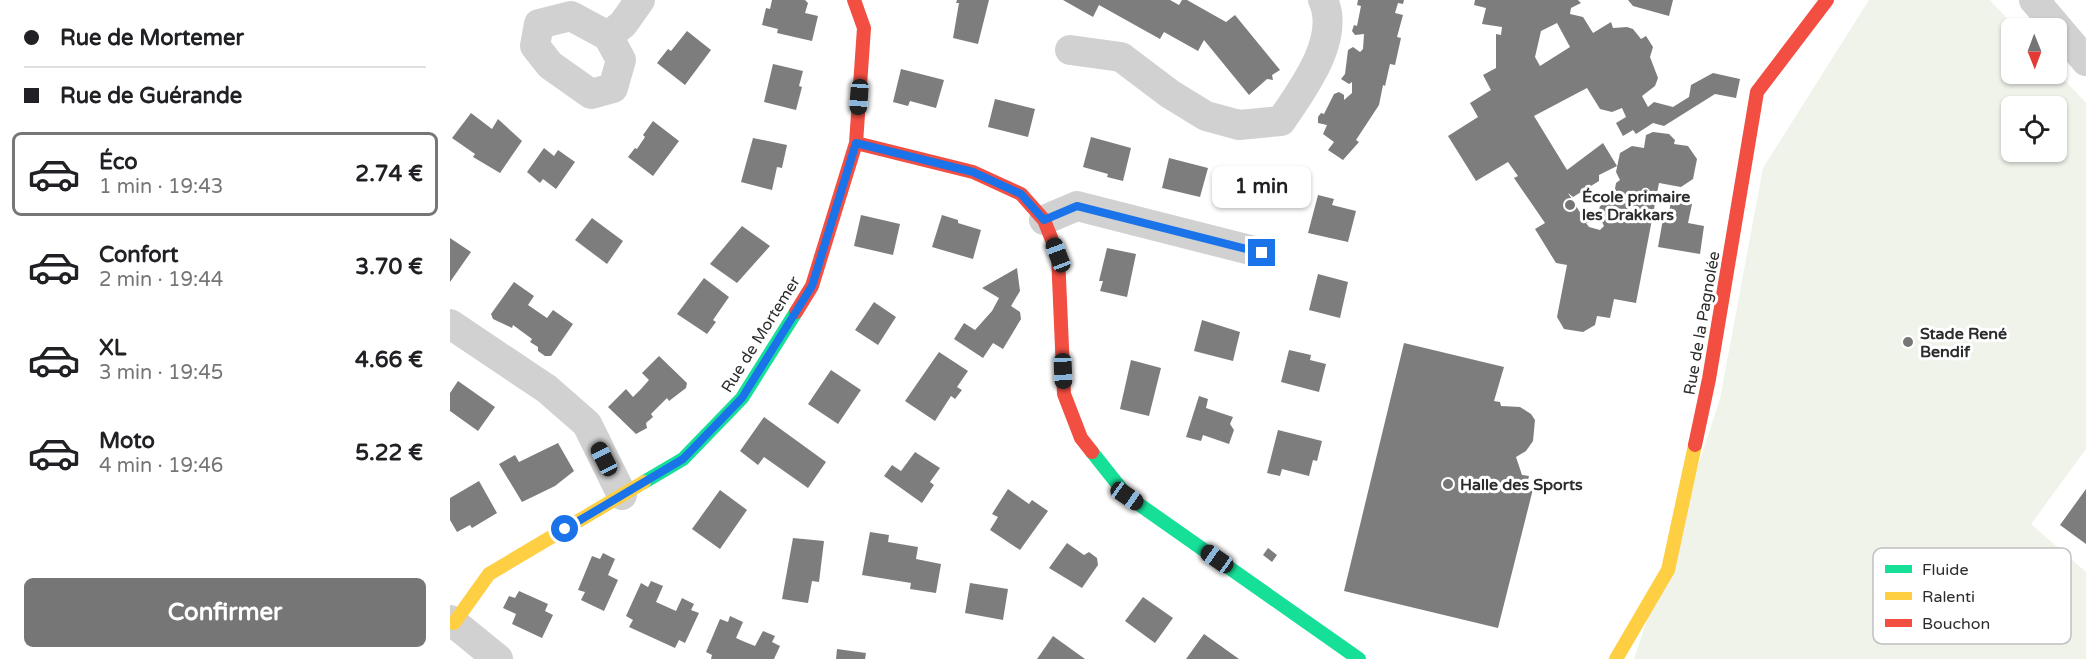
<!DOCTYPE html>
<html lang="fr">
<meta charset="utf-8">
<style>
body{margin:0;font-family:"Varela Round",sans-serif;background:#f6f6f6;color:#202124;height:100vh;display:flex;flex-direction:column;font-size:22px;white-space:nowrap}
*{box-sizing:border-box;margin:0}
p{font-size:20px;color:#757577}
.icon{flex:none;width:33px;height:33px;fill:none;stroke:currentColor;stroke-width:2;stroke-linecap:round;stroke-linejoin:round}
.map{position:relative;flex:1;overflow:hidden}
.details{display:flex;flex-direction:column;background:#fff;width:450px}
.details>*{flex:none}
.guide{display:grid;align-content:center;height:132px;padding:0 24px;background:#fff}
.needle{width:39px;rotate:179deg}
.fabs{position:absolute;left:1551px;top:18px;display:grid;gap:12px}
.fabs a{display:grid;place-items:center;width:66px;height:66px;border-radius:9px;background:#fff;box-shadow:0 2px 4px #0004;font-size:30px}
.end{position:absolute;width:27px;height:27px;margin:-14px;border:8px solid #1a73e8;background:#fff;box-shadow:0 0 0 3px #fff}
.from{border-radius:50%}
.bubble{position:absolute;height:42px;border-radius:9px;background:#fff;box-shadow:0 2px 4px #0004;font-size:20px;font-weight:800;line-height:42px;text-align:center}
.car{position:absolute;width:18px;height:36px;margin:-18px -9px;border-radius:8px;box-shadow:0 0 4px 2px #0007;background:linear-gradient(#222 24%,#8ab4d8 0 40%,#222 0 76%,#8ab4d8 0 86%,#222 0)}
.guide b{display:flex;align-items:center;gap:21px;height:57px;font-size:22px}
.guide b+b{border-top:2px solid #e0e0e0}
.guide i{width:15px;height:15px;background:#202124}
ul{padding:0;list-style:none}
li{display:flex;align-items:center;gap:18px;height:84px;margin:0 12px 9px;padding:0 12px;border:3px solid transparent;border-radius:9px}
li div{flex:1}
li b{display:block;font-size:22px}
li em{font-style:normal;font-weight:800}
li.selected{border-color:#767676}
li>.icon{width:54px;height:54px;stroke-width:1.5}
.primary-button{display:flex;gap:12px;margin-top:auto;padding:12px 24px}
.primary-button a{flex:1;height:69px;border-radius:9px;background:#767676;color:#fff;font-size:24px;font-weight:800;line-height:69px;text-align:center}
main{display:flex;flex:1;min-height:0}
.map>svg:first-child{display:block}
.green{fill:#eff3ea;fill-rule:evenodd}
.building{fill:#7d7d7d;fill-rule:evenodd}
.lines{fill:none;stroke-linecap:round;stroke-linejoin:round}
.street{stroke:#d1d1d1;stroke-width:30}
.fast{stroke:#16e098;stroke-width:14}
.slow{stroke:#ffcf43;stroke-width:14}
.jam{stroke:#f24e42;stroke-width:14}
.route{stroke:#1a73e8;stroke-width:8}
.poi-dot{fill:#767676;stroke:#fff;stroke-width:2}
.labels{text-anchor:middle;stroke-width:6;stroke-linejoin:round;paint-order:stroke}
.poi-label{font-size:16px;font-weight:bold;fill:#2c2c2c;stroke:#fff;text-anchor:start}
.street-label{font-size:16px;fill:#2c2c2c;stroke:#fff}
.key{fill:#fff;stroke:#c0c0c0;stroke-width:1.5}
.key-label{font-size:16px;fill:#2c2c2c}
</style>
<main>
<section class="details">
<div class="guide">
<b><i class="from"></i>Rue de Mortemer</b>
<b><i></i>Rue de Guérande</b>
</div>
<ul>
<li class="selected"><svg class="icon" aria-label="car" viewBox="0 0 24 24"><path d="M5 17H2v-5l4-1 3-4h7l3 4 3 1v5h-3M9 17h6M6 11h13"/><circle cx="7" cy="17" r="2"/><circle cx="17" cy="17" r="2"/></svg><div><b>Éco</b><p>1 min · 19:43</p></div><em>2.74 €</em></li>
<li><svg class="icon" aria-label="car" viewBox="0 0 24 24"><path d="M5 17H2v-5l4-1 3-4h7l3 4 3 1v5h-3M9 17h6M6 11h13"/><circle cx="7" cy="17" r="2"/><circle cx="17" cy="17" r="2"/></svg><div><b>Confort</b><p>2 min · 19:44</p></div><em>3.70 €</em></li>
<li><svg class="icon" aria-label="car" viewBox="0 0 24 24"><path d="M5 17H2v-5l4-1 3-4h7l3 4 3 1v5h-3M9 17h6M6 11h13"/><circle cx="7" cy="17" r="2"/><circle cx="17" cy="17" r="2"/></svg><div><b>XL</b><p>3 min · 19:45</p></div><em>4.66 €</em></li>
<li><svg class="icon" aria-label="car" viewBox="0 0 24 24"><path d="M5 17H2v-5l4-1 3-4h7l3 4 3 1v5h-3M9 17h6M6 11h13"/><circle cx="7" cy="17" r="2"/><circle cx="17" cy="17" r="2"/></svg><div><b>Moto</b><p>4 min · 19:46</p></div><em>5.22 €</em></li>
</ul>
<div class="primary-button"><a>Confirmer</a></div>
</section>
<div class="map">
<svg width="1636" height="659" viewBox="0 0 1636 659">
<rect width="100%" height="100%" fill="#fff"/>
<!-- green -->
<path class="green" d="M1419,0H1540L1566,28H1562V74L1607,72L1636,103V449L1581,524L1636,572V659H1184L1270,399L1313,168ZM1562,106H1606V152H1562Z"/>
<!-- building -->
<path class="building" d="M322,0H355L358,3L355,13L368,16L362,41L327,33L328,29L312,25L316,8L320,9Z
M507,0H539L528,44L503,38L509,3H506Z
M613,0H720L729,5L732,0H737L776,22L785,15L830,70L822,75L823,80L817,79L799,95L754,40L748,51L714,32L710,39L649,5L643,17Z
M908,0H954L953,4L948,3L945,13L953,15L947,37L951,38L945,65L940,64L935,86L933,85L929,105L906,140L909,142L893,160L878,150L884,142L873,134L877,125L868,123V117L871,113L874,114L884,94L889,92L894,95V100L902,93V82L899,84L891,79L895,74L898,50L903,47L910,52L913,49L914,34L905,35L902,31L904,25L907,26L911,6L907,5Z
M1025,0H1128L1131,3L1121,8L1120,14L1133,17L1143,33L1161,22L1163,28L1177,27L1183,29L1191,39L1196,36L1203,47L1200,57L1208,78L1205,86L1192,96L1198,107L1204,102L1223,107L1239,97L1241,85L1263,73L1290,79L1286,98L1265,94L1214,126L1203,123L1186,134L1183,130L1173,136L1166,123L1176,117L1172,108L1162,112L1150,109L1137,88L1084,116L1117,170L1153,143L1167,166L1149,175V181L1123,197L1118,193L1131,214L1133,213L1140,222L1136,223L1139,227L1150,230L1154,226L1148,214L1150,206L1163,200L1166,183L1170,180L1166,172L1170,153L1182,146L1194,148L1196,135L1203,132L1219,134L1225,140L1224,144L1238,146L1247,159L1243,179L1231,187L1209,183L1186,303L1164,299L1160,318L1147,316L1145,325L1133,332L1114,329L1107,317L1117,265L1106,263L1085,229L1095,223L1064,178L1068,176L1058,162L1026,181L998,136L1028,117L1020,103L1041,90L1033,75L1046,68V34L1051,35L1052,27L1032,24L1036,8L1024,5ZM1107,23L1120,47L1090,66L1085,57L1091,31Z
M1178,0H1223L1219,16L1183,6Z
M237,31L261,50L235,85L207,63L218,49L221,51Z
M323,64L353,71L349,86L352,87L346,110L314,102Z
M451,69L494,80L486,108L460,101L458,106L443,102Z
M545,99L585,109L578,137L538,127Z
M21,113L42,129L48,119L72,141L50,173L23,157L25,154L2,138Z
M203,121L229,141L203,176L178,157L185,148L187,149L195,137L193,135Z
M641,137L681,148L673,181L657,177L658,174L633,167Z
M303,138L337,145L332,168L327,167L322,190L291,182Z
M94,148L104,156L108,150L125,162L106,189L93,179L90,183L77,172Z
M719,158L758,168L750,197L712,188Z
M868,195L884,199L882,205L906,211L898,242L858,233Z
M1221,200L1242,204L1238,223L1254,226L1250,254L1208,247L1213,219L1218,220Z
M411,215L450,224L443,255L404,246Z
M492,215L508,220V223L531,230L523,259L482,247Z
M142,218L173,241L157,264L125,240Z
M292,226L320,246L287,283L260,264Z
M0,238L21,252L0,282Z
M657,248L686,254L677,297L650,291L653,281H649Z
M567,268L570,291L561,306L570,312L571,319L553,349L543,343L533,358L504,339L514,323L525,330L542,311L549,298L532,288Z
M868,274L898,282L890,318L859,310Z
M254,278L279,297L263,320L266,322L257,334L227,314Z
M64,282L84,296L78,305L97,318L103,310L123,324L101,356H95L88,351V347L80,342L82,339L63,325L62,328L43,319L41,314Z
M424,302L446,317L428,345L405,330Z
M752,320L790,332L783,361L744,351Z
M954,343L1054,367L1044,401L1050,402L1051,406L1070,407L1081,414L1085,420L1083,441L1076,451L1066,457L1072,475L1079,476L1076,488L1083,489L1048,628L894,591Z
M839,350L861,355L860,360L876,364L869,392L831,382Z
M489,352L518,371L507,387L512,390L505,399L501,396L485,421L455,401Z
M209,356L237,383L236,388L219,401L217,398L201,414L203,417L196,423L197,428L186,434L158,407L176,389L183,397L191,389L199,380L192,373Z
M681,360L711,368L699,416L670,409Z
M381,370L411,390L388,424L358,404Z
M8,381L45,407L28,431L0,411V393Z
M749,396L758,399L756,408L783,417L780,424L784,430L779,444L753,435L751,441L736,437Z
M314,417L376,462L358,488L314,457L308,465L290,451Z
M828,430L872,441L867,461L863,460L859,476L832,469L830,476L817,473Z
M108,443L124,471L105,486L72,502L49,464L65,455L69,462Z
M465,452L490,468L480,482L484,485L472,503L434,476L442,465L451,471Z
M29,481L47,513L22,528L20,525L7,532L0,520V498Z
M558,489L579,504L582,500L598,511L570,550L540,530L548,517L542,514Z
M1636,489V544L1610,525Z
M270,490L297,510L270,549L242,529Z
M420,532L439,535L438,542L468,547L466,559L491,564L486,593L460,589L461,583L412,575Z
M343,538L374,541L369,582L362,581L358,603L332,599Z
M617,543L634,555L639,552L647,558L648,565L632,588L599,568Z
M818,548L827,555L822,562L813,555Z
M153,553L165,559L158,575L168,580L154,611L131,600L135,592L128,590L142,556L150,559Z
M201,581L213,586L206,602L226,611L232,598L244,604L241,610L249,613L235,643L229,640L225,648L179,627L183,620L176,616L191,583L198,587Z
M520,583L558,589L553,620L515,613Z
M69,591L98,604L95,611L103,615L92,638L62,624L66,614L53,608L59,596L65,598Z
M693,597L723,618L705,643L675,621Z
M280,616L293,622L286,638L295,642L305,646L313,631L325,636L322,642L330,646L324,659H261L262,655L256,652L270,619L278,622Z
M754,634L789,659H736Z
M603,636L635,659H587Z
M387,649L416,653L415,659H386Z"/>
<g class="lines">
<!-- street -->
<path class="street" d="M1584,0L1636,61
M121,16L158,36L171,60L163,88L141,94L100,65L85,46L89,24Z
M158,36L173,24L190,0
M620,50L671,57L720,94L756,116L789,125L831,121C852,90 891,39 873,0
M594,220L627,206L812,253
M0,324L97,389L137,424L172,495
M0,620L48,659"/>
<!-- fast -->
<path class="fast" d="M642,452L677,496L909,659
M194,482L233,459L292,398L346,312"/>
<!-- slow -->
<path class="slow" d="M4,623L39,574L194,482
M1166,659L1218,570L1245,445"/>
<!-- jam -->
<path class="jam" d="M406,143L523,172L571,194L594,220L608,255L614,394L631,438L642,452
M346,312L362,286L406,143L414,28L404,0
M1245,445L1259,379L1307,92L1377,0"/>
</g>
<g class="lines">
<!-- route -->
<path class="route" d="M115,529L233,459L292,398L362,286L406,143L523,172L571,194L594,220L627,206L812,253"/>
</g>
<!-- markers -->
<g class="poi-dot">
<circle cx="1120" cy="205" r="6"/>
<circle cx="1458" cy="342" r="6"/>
<circle cx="998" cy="484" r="6"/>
</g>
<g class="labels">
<!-- poi labels -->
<g class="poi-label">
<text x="1132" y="202">École primaire<tspan x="1132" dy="18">les Drakkars</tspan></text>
<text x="1470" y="339">Stade René<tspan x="1470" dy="18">Bendif</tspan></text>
<text x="1010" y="490">Halle des Sports</text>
</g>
<!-- street labels -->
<g class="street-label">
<text transform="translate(1251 323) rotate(-80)" y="6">Rue de la Pagnolée</text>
<text transform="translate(310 334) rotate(-58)" y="6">Rue de Mortemer</text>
</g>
</g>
<!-- legend -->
<rect x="1423" y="548" width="198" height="96" rx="9" class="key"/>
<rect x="1435" y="565" width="27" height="8" fill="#16e098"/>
<rect x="1435" y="592" width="27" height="8" fill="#ffcf43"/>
<rect x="1435" y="619" width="27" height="8" fill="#f24e42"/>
<g class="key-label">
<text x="1472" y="575">Fluide</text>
<text x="1472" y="602">Ralenti</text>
<text x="1472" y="629">Bouchon</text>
</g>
</svg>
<div class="fabs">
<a><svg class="needle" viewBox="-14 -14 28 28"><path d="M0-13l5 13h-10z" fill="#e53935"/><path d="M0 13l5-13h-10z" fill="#757577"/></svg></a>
<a><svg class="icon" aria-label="locate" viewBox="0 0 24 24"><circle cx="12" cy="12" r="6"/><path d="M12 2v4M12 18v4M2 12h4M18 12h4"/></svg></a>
</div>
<i class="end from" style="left:115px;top:529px"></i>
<i class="end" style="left:812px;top:253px"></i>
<div class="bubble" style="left:762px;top:166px;width:99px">1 min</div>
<i class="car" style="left:409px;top:97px;rotate:184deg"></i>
<i class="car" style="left:608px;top:255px;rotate:339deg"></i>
<i class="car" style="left:613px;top:371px;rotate:178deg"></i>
<i class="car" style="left:154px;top:459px;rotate:333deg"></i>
<i class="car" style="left:677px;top:496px;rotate:125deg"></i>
<i class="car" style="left:767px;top:559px;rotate:305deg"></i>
</div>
</main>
